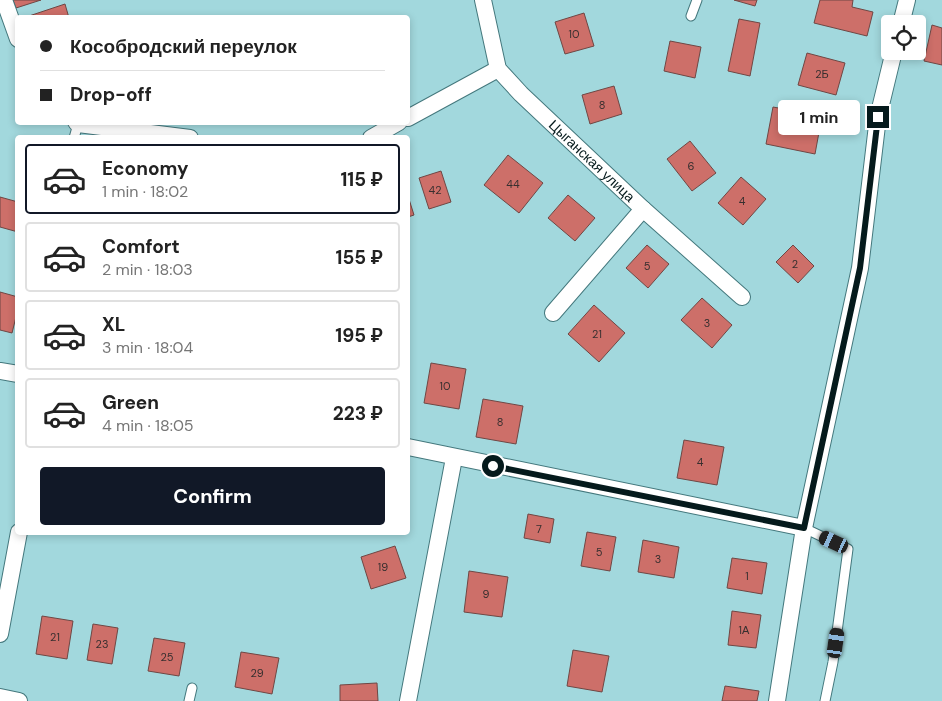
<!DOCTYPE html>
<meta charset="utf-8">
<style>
body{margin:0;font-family:"DM Sans",sans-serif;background:#f6f6f6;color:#222;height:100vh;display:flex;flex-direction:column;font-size:19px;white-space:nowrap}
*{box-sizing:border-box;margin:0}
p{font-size:16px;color:#767676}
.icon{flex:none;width:28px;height:28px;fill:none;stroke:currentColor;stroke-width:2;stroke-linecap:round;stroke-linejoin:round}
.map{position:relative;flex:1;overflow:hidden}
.sheet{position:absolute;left:15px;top:135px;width:395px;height:400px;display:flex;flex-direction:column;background:#fff;border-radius:5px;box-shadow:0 2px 8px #0003}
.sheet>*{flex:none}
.banner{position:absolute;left:15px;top:15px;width:395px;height:110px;border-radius:5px;box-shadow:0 2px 8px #0003;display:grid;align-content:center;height:110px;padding:0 25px;background:#fff}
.fabs{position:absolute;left:881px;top:15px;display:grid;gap:10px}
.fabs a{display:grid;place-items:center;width:45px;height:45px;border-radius:5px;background:#fff;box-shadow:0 2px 8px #0003;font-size:25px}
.end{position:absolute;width:22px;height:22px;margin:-11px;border:6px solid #051a1c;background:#fff;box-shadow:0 0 0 2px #fff}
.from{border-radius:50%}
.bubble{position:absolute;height:35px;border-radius:5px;background:#fff;box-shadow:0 2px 8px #0003;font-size:16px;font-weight:700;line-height:35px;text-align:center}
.car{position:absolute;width:15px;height:30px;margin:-15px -8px;border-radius:6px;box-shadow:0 0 4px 1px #0007;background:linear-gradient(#222 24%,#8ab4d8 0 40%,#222 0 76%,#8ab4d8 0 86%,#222 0)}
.banner b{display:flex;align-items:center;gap:18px;height:48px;font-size:19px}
.banner b+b{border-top:1px solid #e0e0e0}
.banner i{width:12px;height:12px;background:#222}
ul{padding:9px 0 0;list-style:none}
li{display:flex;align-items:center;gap:15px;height:70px;margin:0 10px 8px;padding:0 15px;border:2px solid #e0e0e0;border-radius:5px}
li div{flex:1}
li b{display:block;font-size:19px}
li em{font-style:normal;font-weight:700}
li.current{border-color:#111827}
li>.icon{width:45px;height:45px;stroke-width:1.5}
.button{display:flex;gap:10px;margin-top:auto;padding:10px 25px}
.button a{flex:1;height:58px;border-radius:5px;background:#111827;color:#fff;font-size:20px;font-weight:700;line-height:58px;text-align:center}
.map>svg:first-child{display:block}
.building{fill:#cd6f69;stroke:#6f4744}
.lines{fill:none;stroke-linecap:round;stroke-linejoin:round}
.lane-casing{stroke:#44787d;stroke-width:11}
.street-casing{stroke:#44787d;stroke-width:18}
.lane{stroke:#fff;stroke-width:9}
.street{stroke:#fff;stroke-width:16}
.route{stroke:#051a1c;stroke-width:6}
.labels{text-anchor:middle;stroke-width:4;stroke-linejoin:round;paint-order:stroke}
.number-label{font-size:11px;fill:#372f2f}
.street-label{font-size:14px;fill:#051a1c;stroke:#d9f3f6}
</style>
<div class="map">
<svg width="942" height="701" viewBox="0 0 942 701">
<rect width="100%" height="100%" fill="#a2d8dd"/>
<!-- building -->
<path class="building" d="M13,0H41L16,8Z
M734,0H757L755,6Z
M820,0H853L852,7L873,12L867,36L814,23Z
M65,4L69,18H26V17Z
M584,13L594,46L565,54L555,22Z
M739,19L760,23L750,76L728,71Z
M932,25L942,28V65L924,61Z
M670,41L701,47L695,78L664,71Z
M807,53L845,63L836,95L798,85Z
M614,86L622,114L590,124L582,95Z
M773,107L822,116L815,154L766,144Z
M690,141L716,173L692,191L667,159Z
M508,155L543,183L519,213L484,185Z
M441,171L451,202L429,209L419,178Z
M741,177L766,199L743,225L718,203Z
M568,195L595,218L575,241L548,218Z
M408,196L414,215L408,217Z
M0,197L18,202V232L0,227Z
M647,245L669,264L648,288L626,268Z
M793,245L814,266L798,283L776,262Z
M0,292L18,297V309L12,333L0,330Z
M702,298L732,325L712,348L681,320Z
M594,305L625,333L599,362L568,334Z
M431,363L466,369L459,409L424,403Z
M483,399L523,406L516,444L476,437Z
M684,440L724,447L717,485L677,478Z
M528,514L554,519L550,543L524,538Z
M587,532L616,537L610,571L581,566Z
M643,540L679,547L674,578L638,572Z
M395,546L406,578L371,589L361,557Z
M732,558L767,563L762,594L727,588Z
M469,571L508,577L502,617L464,612Z
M732,611L761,615L756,648L728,645Z
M42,616L73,621L67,659L36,654Z
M93,624L118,628L112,664L87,660Z
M154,638L185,643L179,676L148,671Z
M573,650L609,656L602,692L567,686Z
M241,652L279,658L272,694L235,687Z
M377,683L378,701H340V685Z
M725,686L759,691L757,701H722Z"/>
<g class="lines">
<defs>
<path id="lane" d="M691,16L697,0
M74,138L78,124
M804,528L848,549L833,662L825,701
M189,701L192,688"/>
<g id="street">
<path d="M4,0L18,39"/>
<path id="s1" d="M483,0L498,69L521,94L643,209L742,297"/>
<path d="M901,24L907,0"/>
<path d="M408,118L498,69"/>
<path d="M76,122L78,124L190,138"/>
<path d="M371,138L399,122"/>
<path d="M553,313L643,209"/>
<path d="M0,371L18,374"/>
<path d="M408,447L804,528"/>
<path d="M0,634L19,532"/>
<path d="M0,697L19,701"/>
<path d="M408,701L454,458"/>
<path d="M777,701L804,528L860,268L878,117L894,51"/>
</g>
</defs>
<!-- lane casing -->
<use href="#lane" class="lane-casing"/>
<!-- street casing -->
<use href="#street" class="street-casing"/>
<!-- lane -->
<use href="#lane" class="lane"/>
<!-- street -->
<use href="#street" class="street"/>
</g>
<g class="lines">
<!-- route -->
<path class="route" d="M493,466L804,528L860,268L878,117"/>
</g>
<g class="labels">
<!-- number labels -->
<g class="number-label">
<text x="574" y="38">10</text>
<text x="822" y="78">2Б</text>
<text x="602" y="109">8</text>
<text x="691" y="170">6</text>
<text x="513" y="188">44</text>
<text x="435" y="194">42</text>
<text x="742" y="205">4</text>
<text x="795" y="268">2</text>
<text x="647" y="270">5</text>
<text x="707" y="327">3</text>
<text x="597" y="338">21</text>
<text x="445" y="390">10</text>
<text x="500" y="426">8</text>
<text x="700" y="466">4</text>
<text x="539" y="533">7</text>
<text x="599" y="556">5</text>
<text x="658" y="563">3</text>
<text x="383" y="571">19</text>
<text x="747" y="580">1</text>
<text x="486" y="598">9</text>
<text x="744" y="634">1А</text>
<text x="55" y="641">21</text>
<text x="102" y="648">23</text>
<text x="167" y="661">25</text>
<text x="257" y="677">29</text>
</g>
<!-- street labels -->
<g class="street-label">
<text dy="5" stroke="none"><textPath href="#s1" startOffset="202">Цыганская улица</textPath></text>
</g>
</g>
</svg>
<div class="fabs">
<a><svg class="icon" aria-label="locate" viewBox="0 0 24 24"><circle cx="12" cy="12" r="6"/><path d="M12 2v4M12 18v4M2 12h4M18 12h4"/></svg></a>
</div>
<i class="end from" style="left:493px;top:466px"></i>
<i class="end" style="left:878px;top:117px"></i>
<div class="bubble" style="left:778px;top:100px;width:82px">1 min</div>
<i class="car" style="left:834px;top:542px;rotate:295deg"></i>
<i class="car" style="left:836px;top:643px;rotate:8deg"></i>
<div class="banner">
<b><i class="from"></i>Кособродский переулок</b>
<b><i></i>Drop-off</b>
</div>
<section class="sheet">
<ul>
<li class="current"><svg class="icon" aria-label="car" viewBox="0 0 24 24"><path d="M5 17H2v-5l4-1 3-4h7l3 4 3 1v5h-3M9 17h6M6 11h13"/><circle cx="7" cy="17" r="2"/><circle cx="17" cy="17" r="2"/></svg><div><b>Economy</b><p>1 min · 18:02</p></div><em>115 ₽</em></li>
<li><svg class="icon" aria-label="car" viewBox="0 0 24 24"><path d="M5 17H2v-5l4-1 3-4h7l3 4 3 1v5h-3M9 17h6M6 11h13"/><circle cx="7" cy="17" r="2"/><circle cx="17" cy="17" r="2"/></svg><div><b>Comfort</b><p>2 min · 18:03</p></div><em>155 ₽</em></li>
<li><svg class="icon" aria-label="car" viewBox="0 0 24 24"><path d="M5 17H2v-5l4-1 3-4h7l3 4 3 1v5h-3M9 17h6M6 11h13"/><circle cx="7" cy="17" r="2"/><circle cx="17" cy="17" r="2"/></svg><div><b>XL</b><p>3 min · 18:04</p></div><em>195 ₽</em></li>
<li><svg class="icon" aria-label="car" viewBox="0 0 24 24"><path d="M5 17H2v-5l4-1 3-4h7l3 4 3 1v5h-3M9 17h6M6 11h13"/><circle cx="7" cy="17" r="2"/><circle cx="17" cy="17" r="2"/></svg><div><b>Green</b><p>4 min · 18:05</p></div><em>223 ₽</em></li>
</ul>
<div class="button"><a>Confirm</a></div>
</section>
</div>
